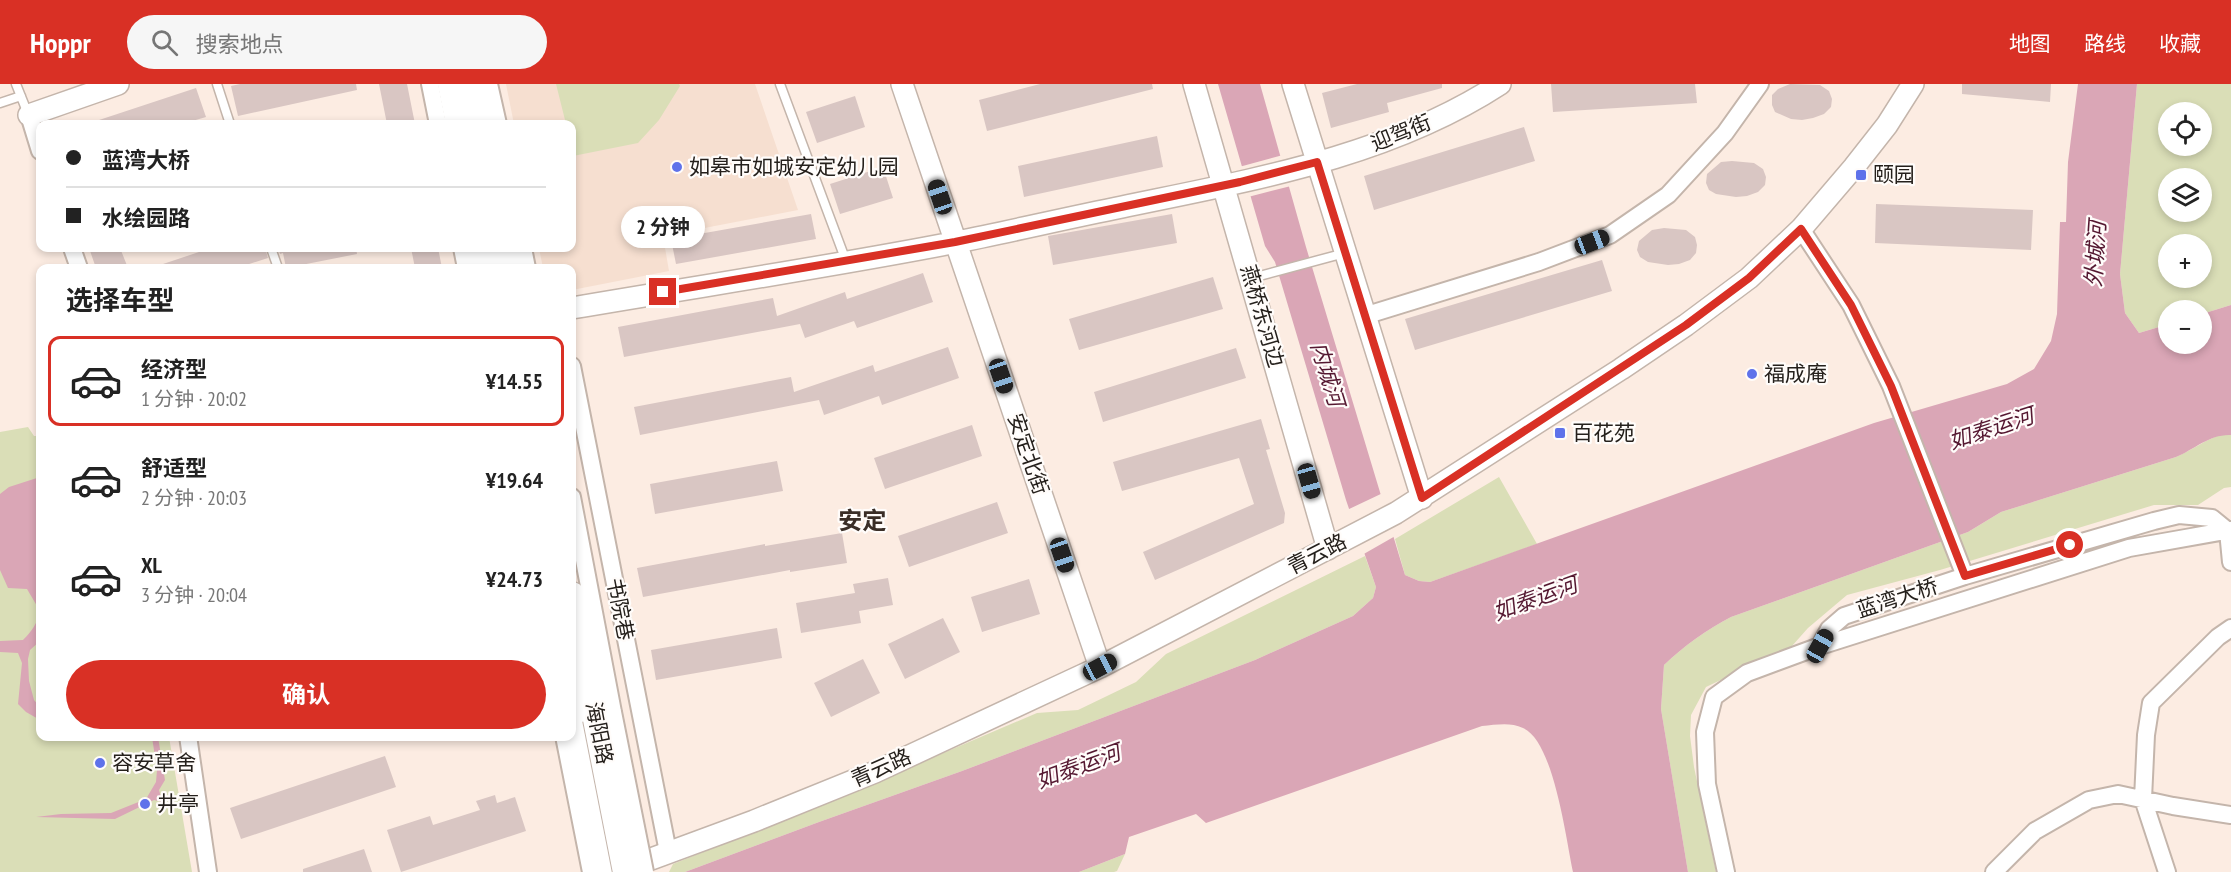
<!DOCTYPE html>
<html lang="zh">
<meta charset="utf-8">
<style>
body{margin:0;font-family:"PT Sans Narrow","Noto Sans SC",sans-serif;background:#f6f6f6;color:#222;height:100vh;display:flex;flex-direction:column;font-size:22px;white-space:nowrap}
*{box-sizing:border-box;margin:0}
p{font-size:20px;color:#767676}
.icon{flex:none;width:33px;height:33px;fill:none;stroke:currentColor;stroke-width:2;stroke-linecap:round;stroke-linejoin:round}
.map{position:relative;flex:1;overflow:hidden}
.panel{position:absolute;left:36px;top:180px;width:540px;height:477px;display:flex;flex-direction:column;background:#fff;border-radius:12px;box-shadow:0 3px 9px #0003}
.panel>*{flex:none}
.hud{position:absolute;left:36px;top:36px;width:540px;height:132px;border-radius:12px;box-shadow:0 3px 9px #0003;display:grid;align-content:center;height:132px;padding:0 30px;background:#fff}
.controls{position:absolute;left:2158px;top:18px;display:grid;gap:12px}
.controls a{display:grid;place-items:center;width:54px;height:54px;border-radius:50%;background:#fff;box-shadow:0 3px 9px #0003;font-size:30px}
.end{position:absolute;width:27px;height:27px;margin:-14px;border:8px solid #d93025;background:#fff;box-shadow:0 0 0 3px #fff}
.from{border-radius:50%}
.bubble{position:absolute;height:42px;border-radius:21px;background:#fff;box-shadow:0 3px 9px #0003;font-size:20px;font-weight:700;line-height:42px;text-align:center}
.car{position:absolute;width:18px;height:36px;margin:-18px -9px;border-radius:8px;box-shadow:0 0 4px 2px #0007;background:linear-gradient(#222 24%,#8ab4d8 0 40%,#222 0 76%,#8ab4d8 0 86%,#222 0)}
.hud b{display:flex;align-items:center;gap:21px;height:57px;font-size:22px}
.hud b+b{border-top:2px solid #e0e0e0}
.hud i{width:15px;height:15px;background:#222}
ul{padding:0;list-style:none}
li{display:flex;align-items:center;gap:18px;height:90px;margin:0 12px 9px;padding:0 18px;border:3px solid transparent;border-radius:12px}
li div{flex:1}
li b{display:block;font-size:22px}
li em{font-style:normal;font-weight:700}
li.current{border-color:#d93025}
li>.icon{width:54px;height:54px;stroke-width:1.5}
h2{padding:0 30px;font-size:27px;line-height:72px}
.action{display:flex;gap:12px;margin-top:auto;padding:12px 30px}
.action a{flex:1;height:69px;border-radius:36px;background:#d93025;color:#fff;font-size:24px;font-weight:700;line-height:69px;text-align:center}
header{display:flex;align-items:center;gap:36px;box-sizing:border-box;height:84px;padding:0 30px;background:#d93025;color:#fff}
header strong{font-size:28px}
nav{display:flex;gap:33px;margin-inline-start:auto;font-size:21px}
.search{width:420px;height:54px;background:#f6f6f6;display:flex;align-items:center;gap:15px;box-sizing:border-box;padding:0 21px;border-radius:33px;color:#767676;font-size:22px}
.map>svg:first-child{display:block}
.built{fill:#f6dfd0}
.green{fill:#dadeb7;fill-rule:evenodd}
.water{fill:#daa6b6}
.pier{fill:#fcece2}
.building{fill:#d9c6c3}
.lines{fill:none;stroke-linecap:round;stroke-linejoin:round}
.service-casing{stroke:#c4b5ab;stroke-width:11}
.minor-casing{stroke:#c4b5ab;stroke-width:20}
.tertiary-casing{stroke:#c4b5ab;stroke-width:24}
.primary-casing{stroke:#c4b5ab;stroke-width:28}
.service{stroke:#fff;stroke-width:8}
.minor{stroke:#fff;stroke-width:16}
.tertiary{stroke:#fff;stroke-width:21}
.primary{stroke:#fff;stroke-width:26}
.minor-bridge-casing{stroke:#c4b5ab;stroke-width:20;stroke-linecap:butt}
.primary-bridge-casing{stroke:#c4b5ab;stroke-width:28;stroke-linecap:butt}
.minor-bridge{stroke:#fff;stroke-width:16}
.primary-bridge{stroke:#fff;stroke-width:26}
.route{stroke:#d93025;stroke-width:8}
.poi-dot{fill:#5f72ea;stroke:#fffcfa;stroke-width:2}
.labels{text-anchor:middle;stroke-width:4.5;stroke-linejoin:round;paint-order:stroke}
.street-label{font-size:21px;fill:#25201c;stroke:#fffcfa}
.poi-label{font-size:21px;fill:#25201c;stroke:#fffcfa;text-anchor:start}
.water-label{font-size:22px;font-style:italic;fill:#551831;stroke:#fffcfa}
.quarter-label{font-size:24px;font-weight:bold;fill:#3a2e27;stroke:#fffcfa}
</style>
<header>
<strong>Hoppr</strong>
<div class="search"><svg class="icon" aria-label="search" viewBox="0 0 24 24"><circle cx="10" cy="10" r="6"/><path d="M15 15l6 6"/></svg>搜索地点</div>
<nav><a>地图</a><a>路线</a><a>收藏</a></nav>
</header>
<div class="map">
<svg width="2231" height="788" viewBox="0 0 2231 788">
<rect width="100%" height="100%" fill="#fcece2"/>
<!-- built -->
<path class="built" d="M506,0H755L798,126L663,152L669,187L572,206V184H543L539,164H572V40H514Z"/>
<!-- green -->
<path class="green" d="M556,0H679L680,2L659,36L638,59L573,72L572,40H566Z
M2137,0H2231V221L2202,230V226H2169V240L2139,249L2125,229L2120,190ZM2169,28H2202V62H2169ZM2169,94H2202V128H2169ZM2169,160H2202V194H2169Z
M28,343L34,352H40V652L169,653L192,788H0V348Z
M2222,350L2231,351V403L2224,404L2198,421H2154L1940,486L1847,511L1808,544L1792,562L1706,603L1691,631L1690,652L1694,683L1716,788H1688L1661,625L1664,581C1685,561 1706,546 1731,533L1968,448L2001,428L2176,373C2192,366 2205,356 2222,350Z
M1499,393L1537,460L1430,498L1419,497L1405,491L1395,455Z
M1365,472L1376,503L1373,514L1353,532L1255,576L962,687L819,738L685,788H669L673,780L817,723L1037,629L1078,626L1136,598L1166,570Z
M1125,770L1117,787L1114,788H1079Z"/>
<!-- water -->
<path class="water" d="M1218,0H1260L1306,163L1405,491L1419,497L1430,498L1874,339L2007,300L2034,285L2051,257L2057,230L2060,138H2066L2068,78L2078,0H2137L2120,190L2125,229L2139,249L2169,240V260H2202V230L2231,221V351C2210,350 2195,365 2176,373L2001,428L1968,448L1731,533C1706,546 1685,561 1664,581L1661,625L1688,788H1573C1566,756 1554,657 1523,644C1510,638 1496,641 1482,642L1206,739L1196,730L1129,753L1125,770L1079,788H685L819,738L962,687L1255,576L1353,532L1373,514L1376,503L1346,416L1275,178L1265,162Z
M40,393V489L38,500L40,503V557L30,566L28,575L29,597L34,616L40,623V636L26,628L18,620L22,579L18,569L0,568V557L23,556C32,547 37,540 40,527L27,505L8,504L0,486V410L9,403Z
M152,653H158L165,696L159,706L161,713L166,719L154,716L115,735L36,733L61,730L111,729L146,715L156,698L157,686Z"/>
<!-- pier -->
<path class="pier" d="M1283,71L1291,102L1248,113L1239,83Z
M1385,408L1397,451L1362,471L1347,426Z"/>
<!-- building -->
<path class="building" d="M240,0H356L357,6L238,32L231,2Z
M379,0H407L415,40H387Z
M1040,0H1152L1153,5L987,47L979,16Z
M1357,0H1442V4L1387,19L1389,28L1331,44L1322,9Z
M1551,0H1695L1697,19L1553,28Z
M1790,0L1820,1L1829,7L1832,15L1831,23L1824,30L1813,34L1802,36L1791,35L1775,28L1772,21V11L1778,5Z
M1962,0H2051L2050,18L1962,10Z
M196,4L206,33L182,40H93V38Z
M855,12L865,43L817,59L806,28Z
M1524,43L1535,77L1374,126L1364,92Z
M1157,52L1163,83L1024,113L1018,82Z
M1732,77L1754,79L1763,85L1766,93L1765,101L1758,108L1747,112L1736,113L1716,110L1709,106L1706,99L1707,90L1721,78Z
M883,83L893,114L840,130L830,100Z
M1876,120L2033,126L2031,166L1875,159Z
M811,130L816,155L676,180L671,155Z
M1172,130L1177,159L1053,181L1048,152Z
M1664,144L1686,146L1695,153L1697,161L1696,169L1690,176L1679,180L1668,181L1648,178L1640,173L1637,166L1639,157L1652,146Z
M89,164H120L128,184H96Z
M211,164H265L268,174L237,184H157V182Z
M278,164H356L357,170L286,184L283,169L280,170Z
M411,164H438L442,184H415Z
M1602,176L1612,207L1415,266L1405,235Z
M923,189L933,218L857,244L854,237L805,254L800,240L624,273L618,243L773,214L777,232L845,208L847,215Z
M1213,193L1223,225L1079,266L1069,235Z
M948,263L959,294L882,321L879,312L824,331L819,316L640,351L634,323L791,293L794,308L873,281L875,288Z
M1236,264L1246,294L1103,338L1094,308Z
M1261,335L1270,365L1266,366L1285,429L1284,439L1155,496L1143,468L1254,420L1239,374L1122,407L1113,378Z
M972,341L982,372L885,405L874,374Z
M777,377L783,407L655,430L650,400Z
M997,418L1008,449L909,483L898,452Z
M842,449L847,479L790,488V486L643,513L637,484L765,460V462Z
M888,494L893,521L859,527L861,539L801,549L796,519L855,509L853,500Z
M1029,495L1040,530L982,548L971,513Z
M943,534L960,568L905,595L888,560Z
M777,544L782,574L656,596L651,566Z
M863,575L880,609L831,633L814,599Z
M385,672L396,703L241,755L230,724Z
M495,711L497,719L515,713L526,747L401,788L387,746L430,732L433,741L480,726L476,717Z
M364,765L372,788H303V785Z"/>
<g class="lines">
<defs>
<path id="service" d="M16,0L28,30
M217,0L230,40
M780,0L846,177
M0,19L21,12
M271,164L278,184
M1252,194L1345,169"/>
<path id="minor" d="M430,0L438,40
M489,0L498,40
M29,31L40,67
M1801,145L1851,221L1891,302L1965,492
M72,164L79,184
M462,164L466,184
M523,164L527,184
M1364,232L1539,178L1610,151L1668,111L1725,49L1760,0
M572,282L668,768
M572,413L613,628
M1820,562L1829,545L1844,532L1965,492L2154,437L2179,431L2212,434L2228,447L2231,478
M188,652L208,788
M564,652L591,788
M1726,788L1707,700L1705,648L1714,613L1747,589L1820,562L2129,464L2231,446
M1994,788L2035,747L2089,716L2118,710L2173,722L2231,731
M2167,788L2143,715L2146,651L2151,619L2218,553L2231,544"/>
<path id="tertiary" d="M902,0L1100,583
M1194,0L1328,465
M1293,0L1422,414
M29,31L118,0
M572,224C700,202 829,183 957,158C1012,147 1067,134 1122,123C1251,96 1388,73 1500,0
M624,785L754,737L875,688L1100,583L1396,429L1621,285L1686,241L1749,194L1801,145L1854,83L1887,41L1913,0"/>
<path id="primary" d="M451,0L459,40
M470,0L478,40
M482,164L486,184
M503,164L507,184
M572,511L594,625
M572,600L609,788"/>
</defs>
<!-- service casing -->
<use href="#service" class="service-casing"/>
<!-- minor casing -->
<use href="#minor" class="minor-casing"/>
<!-- tertiary casing -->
<use href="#tertiary" class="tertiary-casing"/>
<!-- primary casing -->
<use href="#primary" class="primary-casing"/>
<!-- service -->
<use href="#service" class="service"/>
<!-- minor -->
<use href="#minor" class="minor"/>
<!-- tertiary -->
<use href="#tertiary" class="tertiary"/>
<!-- primary -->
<use href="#primary" class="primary"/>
<defs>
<path id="minor-bridge" d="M613,628L645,788"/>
<path id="primary-bridge" d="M596,635L626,788"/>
</defs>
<!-- minor-bridge casing -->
<use href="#minor-bridge" class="minor-bridge-casing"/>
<!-- primary-bridge casing -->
<use href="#primary-bridge" class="primary-bridge-casing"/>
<!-- minor-bridge -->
<use href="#minor-bridge" class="minor-bridge"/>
<!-- primary-bridge -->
<use href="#primary-bridge" class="primary-bridge"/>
</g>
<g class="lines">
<!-- route -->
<path class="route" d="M663,208L955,158L1240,98L1317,78L1422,414L1686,241L1749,194L1801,145L1851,221L1891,302L1965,492L2070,461"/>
</g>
<!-- markers -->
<g class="poi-dot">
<circle cx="677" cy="83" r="6"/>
<rect x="1855" y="85" width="12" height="12" rx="3"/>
<circle cx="1752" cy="290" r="6"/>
<rect x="1554" y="343" width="12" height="12" rx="3"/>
<circle cx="100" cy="679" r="6"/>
<circle cx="145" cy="720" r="6"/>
</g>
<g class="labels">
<!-- street labels -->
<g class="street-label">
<text transform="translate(1401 49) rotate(-22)" y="7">迎驾街</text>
<text transform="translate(1262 232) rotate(74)" y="7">燕桥东河边</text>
<text transform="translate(1028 370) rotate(71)" y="7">安定北街</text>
<text transform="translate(1317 470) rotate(-27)" y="7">青云路</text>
<text transform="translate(1897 514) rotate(-18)" y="7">蓝湾大桥</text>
<text transform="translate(620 525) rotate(79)" y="7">书院巷</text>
<text transform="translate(599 649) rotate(79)" y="7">海阳路</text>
<text transform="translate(881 684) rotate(-24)" y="7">青云路</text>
</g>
<!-- poi labels -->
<g class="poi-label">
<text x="689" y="90">如皋市如城安定幼儿园</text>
<text x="1873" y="98">颐园</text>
<text x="1764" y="297">福成庵</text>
<text x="1572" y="356">百花苑</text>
<text x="112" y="686">容安草舍</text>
<text x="157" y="727">井亭</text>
</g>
<!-- water labels -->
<g class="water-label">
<text transform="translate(2095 170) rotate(-86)" y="8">外城河</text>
<text transform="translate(1328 290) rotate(73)" y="8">内城河</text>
<text transform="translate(1991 344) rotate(-18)" y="8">如泰运河</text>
<text transform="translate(1535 514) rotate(-20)" y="8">如泰运河</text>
<text transform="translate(1078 682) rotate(-20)" y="8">如泰运河</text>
</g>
<!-- quarter labels -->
<g class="quarter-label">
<text x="862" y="445">安定</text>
</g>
</g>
</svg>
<div class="controls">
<a><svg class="icon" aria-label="locate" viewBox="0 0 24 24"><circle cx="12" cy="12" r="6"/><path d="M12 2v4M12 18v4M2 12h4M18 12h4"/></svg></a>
<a><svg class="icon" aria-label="layers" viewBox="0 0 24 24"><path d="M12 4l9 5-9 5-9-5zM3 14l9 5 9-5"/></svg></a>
<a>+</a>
<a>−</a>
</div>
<i class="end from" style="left:2070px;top:461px"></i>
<i class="end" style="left:663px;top:208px"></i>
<div class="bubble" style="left:621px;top:122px;width:84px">2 分钟</div>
<i class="car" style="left:940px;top:113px;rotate:341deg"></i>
<i class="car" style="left:1592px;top:158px;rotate:69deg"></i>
<i class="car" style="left:1001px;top:292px;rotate:161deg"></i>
<i class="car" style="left:1309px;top:397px;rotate:164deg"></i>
<i class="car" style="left:1062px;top:471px;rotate:161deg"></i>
<i class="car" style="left:1820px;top:562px;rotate:29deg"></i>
<i class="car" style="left:1100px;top:583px;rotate:62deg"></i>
<div class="hud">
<b><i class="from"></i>蓝湾大桥</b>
<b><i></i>水绘园路</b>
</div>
<section class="panel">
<h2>选择车型</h2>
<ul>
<li class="current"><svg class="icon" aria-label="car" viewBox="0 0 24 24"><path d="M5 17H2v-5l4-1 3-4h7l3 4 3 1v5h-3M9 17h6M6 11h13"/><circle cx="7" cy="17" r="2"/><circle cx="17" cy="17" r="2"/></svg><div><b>经济型</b><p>1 分钟 · 20:02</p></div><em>¥14.55</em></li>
<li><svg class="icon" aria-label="car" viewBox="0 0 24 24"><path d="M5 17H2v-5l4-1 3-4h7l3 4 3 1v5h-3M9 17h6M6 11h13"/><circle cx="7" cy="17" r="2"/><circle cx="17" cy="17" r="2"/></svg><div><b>舒适型</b><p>2 分钟 · 20:03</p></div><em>¥19.64</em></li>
<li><svg class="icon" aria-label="car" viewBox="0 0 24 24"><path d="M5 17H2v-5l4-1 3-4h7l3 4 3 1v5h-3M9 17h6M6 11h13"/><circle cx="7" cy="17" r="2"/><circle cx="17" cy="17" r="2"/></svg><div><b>XL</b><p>3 分钟 · 20:04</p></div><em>¥24.73</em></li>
</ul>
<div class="action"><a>确认</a></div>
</section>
</div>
